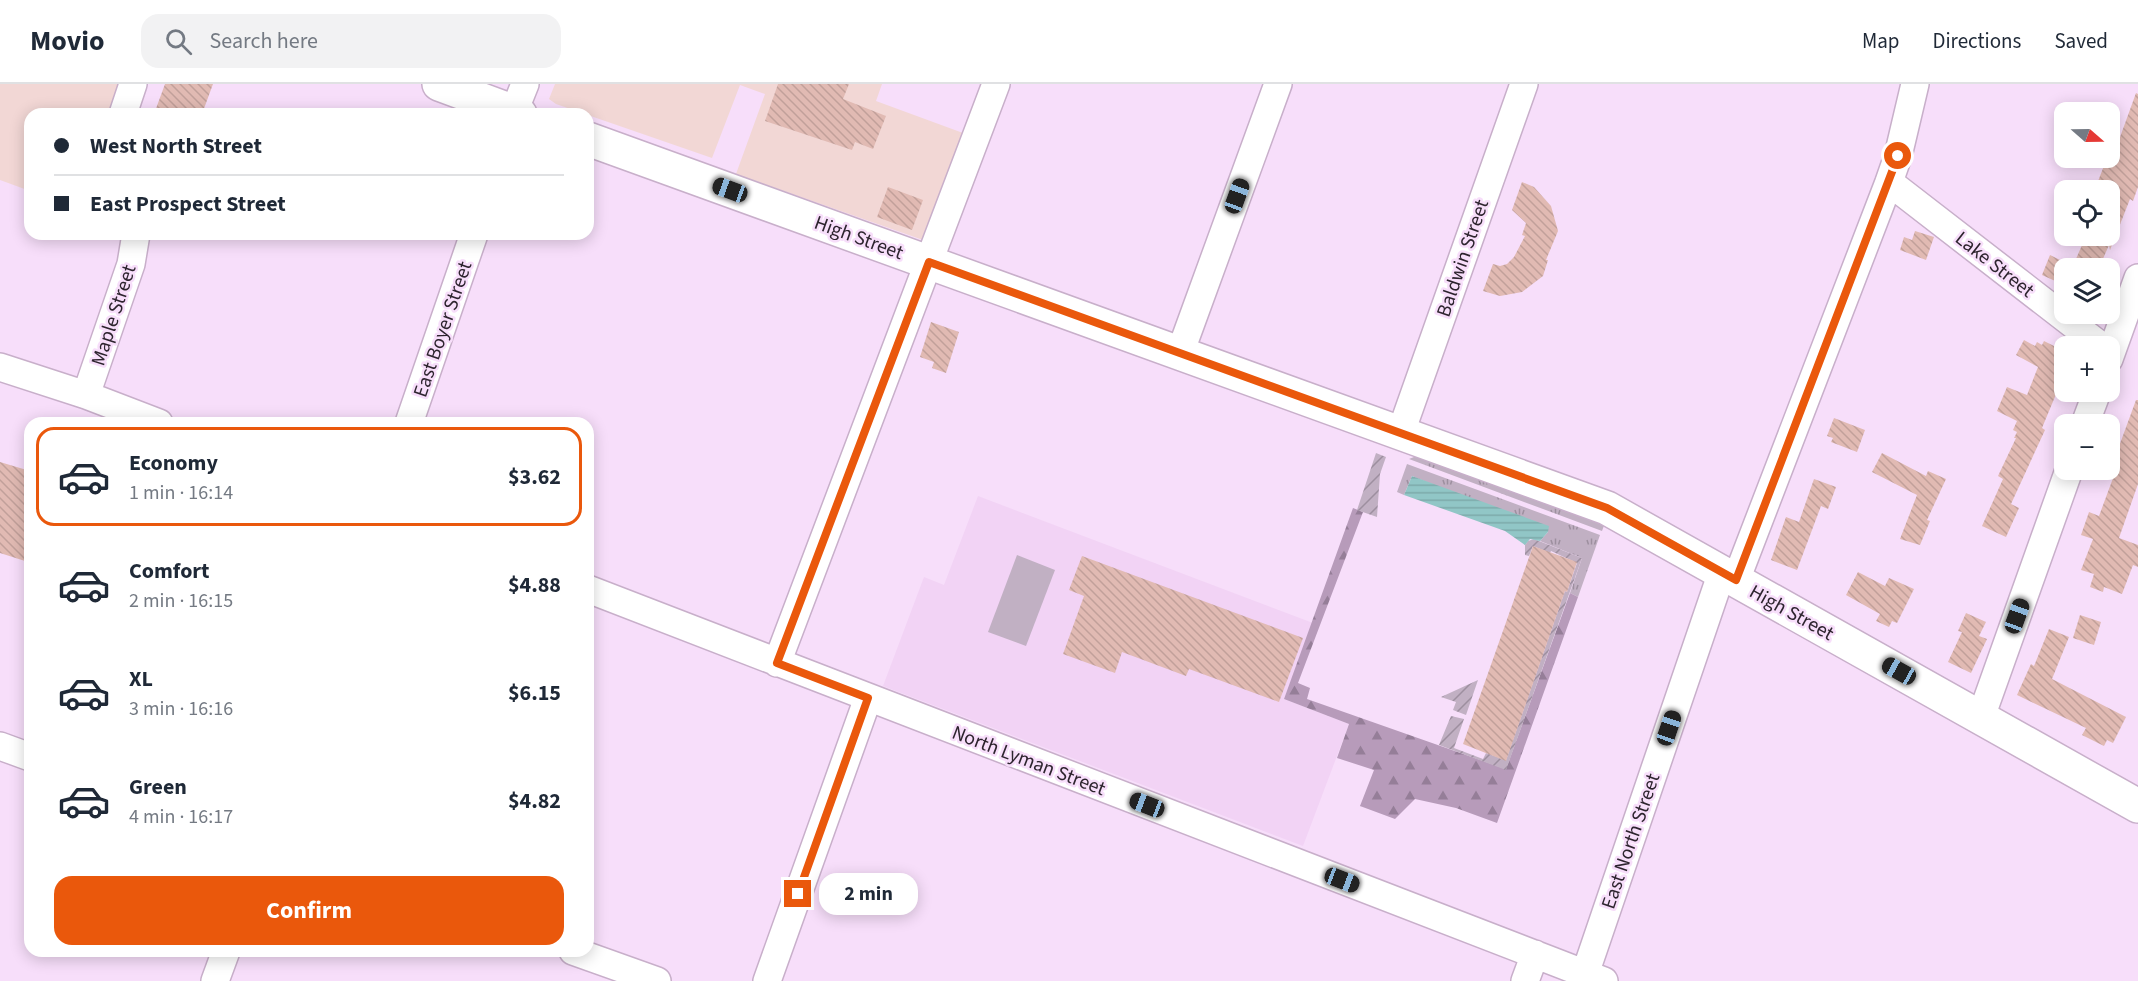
<!DOCTYPE html>
<meta charset="utf-8">
<style>
body{margin:0;font-family:"Source Sans 3",sans-serif;background:#f2f2f3;color:#1f2937;height:100vh;display:flex;flex-direction:column;font-size:22px;white-space:nowrap}
*{box-sizing:border-box;margin:0}
p{font-size:20px;color:#747a83}
.icon{flex:none;width:33px;height:33px;fill:none;stroke:currentColor;stroke-width:2;stroke-linecap:round;stroke-linejoin:round}
.map{position:relative;flex:1;overflow:hidden}
.side{position:absolute;left:24px;top:333px;width:570px;height:540px;display:flex;flex-direction:column;background:#fff;border-radius:18px;box-shadow:0 3px 15px #0003}
.side>*{flex:none}
.top-card{position:absolute;left:24px;top:24px;width:570px;height:132px;border-radius:18px;box-shadow:0 3px 15px #0003;display:grid;align-content:center;height:132px;padding:0 30px;background:#fff}
.needle{width:39px;rotate:110deg}
.tools{position:absolute;left:2054px;top:18px;display:grid;gap:12px}
.tools a{display:grid;place-items:center;width:66px;height:66px;border-radius:12px;background:#fff;box-shadow:0 3px 15px #0003;font-size:30px}
.end{position:absolute;width:27px;height:27px;margin:-14px;border:8px solid #ea580c;background:#fff;box-shadow:0 0 0 3px #fff}
.from{border-radius:50%}
.bubble{position:absolute;height:42px;border-radius:18px;background:#fff;box-shadow:0 3px 15px #0003;font-size:20px;font-weight:700;line-height:42px;text-align:center}
.car{position:absolute;width:18px;height:36px;margin:-18px -9px;border-radius:8px;box-shadow:0 0 4px 2px #0007;background:linear-gradient(#222 24%,#8ab4d8 0 40%,#222 0 76%,#8ab4d8 0 86%,#222 0)}
.top-card b{display:flex;align-items:center;gap:21px;height:57px;font-size:22px}
.top-card b+b{border-top:2px solid #e0e1e3}
.top-card i{width:15px;height:15px;background:#1f2937}
ul{padding:10px 0 0;list-style:none}
li{display:flex;align-items:center;gap:18px;height:99px;margin:0 12px 9px;padding:0 18px;border:3px solid transparent;border-radius:18px}
li div{flex:1}
li b{display:block;font-size:22px}
li em{font-style:normal;font-weight:700}
li.current{border-color:#ea580c}
li>.icon{width:54px;height:54px;stroke-width:1.5}
.cta{display:flex;gap:12px;margin-top:auto;padding:12px 30px}
.cta a{flex:1;height:69px;border-radius:18px;background:#ea580c;color:#fff;font-size:24px;font-weight:700;line-height:69px;text-align:center}
header{display:flex;align-items:center;gap:36px;box-sizing:border-box;height:84px;padding:0 30px;background:#fff;border-bottom:2px solid #e0e1e3}
header strong{font-size:28px}
nav{display:flex;gap:33px;margin-inline-start:auto;font-size:21px}
.search{width:420px;height:54px;background:#f2f2f3;display:flex;align-items:center;gap:15px;box-sizing:border-box;padding:0 21px;border-radius:18px;color:#747a83;font-size:22px}
.map>svg:first-child{display:block}
.commercial{fill:#f2d7d5}
.built{fill:#f2d3f5}
.grass{fill:url(#grass-tufts)}
.forest{fill:url(#forest-firs)}
.garden{fill:url(#garden-furrows)}
.pitch{fill:#c1b0c3}
.water{fill:url(#water-rules)}
.building{fill:url(#building-back-hatch)}
.lines{fill:none;stroke-linecap:round;stroke-linejoin:round}
.minor-casing{stroke:#c8afca;stroke-width:30}
.major-casing{stroke:#c8afca;stroke-width:36}
.minor{stroke:#fff;stroke-width:27}
.major{stroke:#fff;stroke-width:33}
.route{stroke:#ea580c;stroke-width:8}
.labels{text-anchor:middle;stroke-width:5;stroke-linejoin:round;paint-order:stroke}
.street-label{font-size:20px;fill:#2d242e;stroke:#f7defa}
</style>
<header>
<strong>Movio</strong>
<div class="search"><svg class="icon" aria-label="search" viewBox="0 0 24 24"><circle cx="10" cy="10" r="6"/><path d="M15 15l6 6"/></svg>Search here</div>
<nav><a>Map</a><a>Directions</a><a>Saved</a></nav>
</header>
<div class="map">
<svg width="2138" height="897" viewBox="0 0 2138 897">
<defs>
<pattern id="grass-tufts" width="24" height="20" patternUnits="userSpaceOnUse" patternTransform="scale(1.5)"><rect width="24" height="20" fill="#c1b0c3"/><path d="M3 7l-1-3M5 7V3M7 7l1-3M15 17l-1-3M17 17v-4M19 17l1-3" fill="none" stroke="#9d8f9f"/></pattern>
<pattern id="forest-firs" width="22" height="20" patternUnits="userSpaceOnUse" patternTransform="scale(1.5)"><rect width="22" height="20" fill="#b79bba"/><path d="M5 1l3.5 6h-7zM16 11l3.5 6h-7z" fill="#957e98"/></pattern>
<pattern id="garden-furrows" width="10" height="10" patternUnits="userSpaceOnUse" patternTransform="scale(1.5)"><rect width="10" height="10" fill="#c1b0c3"/><path d="M-1 1l2-2M0 10L10 0M9 11l2-2" fill="none" stroke="#9d8f9f"/></pattern>
<pattern id="water-rules" width="6" height="5" patternUnits="userSpaceOnUse" patternTransform="scale(1.5)"><rect width="6" height="5" fill="#91c6c6"/><path d="M0 2.5h6" fill="none" stroke="#7daaaa"/></pattern>
<pattern id="building-back-hatch" width="6" height="6" patternUnits="userSpaceOnUse" patternTransform="scale(1.5)"><rect width="6" height="6" fill="#e1bab3"/><path d="M-1 5l2 2M0 0l6 6M5-1l2 2" fill="none" stroke="#c1a09a"/></pattern>
</defs>
<rect width="100%" height="100%" fill="#f7defa"/>
<!-- commercial -->
<path class="commercial" d="M0,0H118L108,30H30V107L0,96Z
M555,0H882L876,17L963,49L923,156L736,90L765,10L740,1L712,74L556,20L549,15Z"/>
<!-- built -->
<path class="built" d="M978,412L1313,539L1284,615L1349,640L1303,762L883,602L924,493L944,501Z"/>
<!-- grass -->
<path class="grass" d="M1419,371L1605,439L1602,447L1409,375Z
M1407,380L1600,451L1578,513L1570,509L1582,474L1540,457L1548,448L1412,392L1404,411L1397,408Z"/>
<!-- forest -->
<path class="forest" d="M1353,424L1363,428L1298,599L1310,604L1307,615L1506,685L1570,509L1578,513L1497,739L1456,724L1415,715L1395,735L1360,722L1374,686L1337,674L1349,640L1284,615Z"/>
<!-- garden -->
<path class="garden" d="M1376,369L1386,373L1380,390L1377,433L1357,426Z
M1534,455L1582,474L1506,686L1439,661L1451,632L1464,635L1454,664L1483,675L1486,669L1506,676L1565,507L1567,508L1577,479L1551,467L1550,469L1533,462L1529,472L1525,471V461L1528,457Z
M1478,596L1466,631L1453,626L1456,618L1441,613Z"/>
<!-- pitch -->
<path class="pitch" d="M1017,471L1055,486L1026,562L988,548Z"/>
<!-- water -->
<path class="water" d="M1412,392L1549,442L1548,448L1540,457L1530,455L1525,461L1505,447L1404,411Z"/>
<!-- building -->
<path class="building" d="M165,0H213L202,30H154Z
M778,0H849L843,15L886,32L873,65L855,58L852,66L765,37Z
M2136,9L2138,10V103L2133,117L2130,115L2110,166L2109,161L2099,184H2072L2086,152H2109V106L2095,105L2107,74H2109V65L2115,67Z
M1522,98L1534,103L1551,122L1558,147L1546,176H1548L1543,192L1522,208L1500,212L1483,207L1493,180L1500,182L1507,180L1514,173L1525,152L1522,151L1526,139L1512,126Z
M888,103L923,116L912,146L877,133Z
M1915,147L1934,153L1926,176L1900,166L1904,153L1912,156Z
M2050,171L2064,178V201L2042,191Z
M931,238L959,248L946,289L932,284L934,278L920,273Z
M2024,256L2035,262L2037,258L2042,261L2044,257L2064,267V291L2042,344L2045,346L2011,420L2019,424L2006,453L1982,442L2003,395L1998,392L2016,354H2014L2017,348L2013,346L2017,337L1997,327L2007,303L2027,311L2038,283L2016,271Z
M2136,316H2138V400L2119,454L2138,461V483L2133,481L2122,510L2104,503L2103,508L2090,503L2094,490L2081,486L2093,455L2081,451L2089,428L2099,432L2119,378L2114,376Z
M1834,334L1865,346L1857,368L1831,358L1833,354L1827,352Z
M1882,369L1926,392L1928,387L1946,395L1927,436L1930,437L1920,461L1900,455L1917,411L1872,388Z
M0,378L30,387V463L25,477L0,469Z
M1814,395L1836,403L1828,425L1821,422L1797,486L1771,476L1786,433L1799,438Z
M1533,462L1577,478L1567,508L1565,507L1506,677L1463,660Z
M1082,472L1303,554L1279,618L1189,585L1186,592L1122,568L1115,589L1063,570L1084,512L1069,506Z
M1858,488L1885,502L1889,494L1914,505L1897,539L1892,537L1889,543L1876,537L1880,530L1846,511Z
M1966,529L1986,538L1979,552L1987,555L1971,589L1948,578L1962,548L1958,547Z
M2080,531L2101,538L2094,561L2073,554Z
M2049,545L2069,553L2052,595L2126,633L2113,659L2107,656L2104,662L2082,651L2086,644L2017,611L2031,580L2034,582Z"/>
<g class="lines">
<defs>
<path id="minor" d="M123,30L133,0
M513,30L525,0
M1889,98L2101,262
M1180,269L1278,0
M2109,275L2138,194
M0,283L86,311L159,339
M86,311L131,180L136,150
M409,339L474,150
M2085,340L2097,308
M1401,348L1524,0
M1736,496L1889,98L1898,72L1915,0
M588,505L1604,897
M777,579L996,0
M1981,633L2069,386
M0,662L30,673
M573,867L657,897
M1585,890L1722,488
M215,897L226,867
M767,897L868,614
M1525,897L1535,870"/>
<path id="major" d="M439,0L520,30
M588,55L1607,424L2138,722"/>
</defs>
<!-- minor casing -->
<use href="#minor" class="minor-casing"/>
<!-- major casing -->
<use href="#major" class="major-casing"/>
<!-- minor -->
<use href="#minor" class="minor"/>
<!-- major -->
<use href="#major" class="major"/>
</g>
<g class="lines">
<!-- route -->
<path class="route" d="M798,810L868,614L777,579L929,178L1607,424L1736,496L1898,72"/>
</g>
<g class="labels">
<!-- street labels -->
<g class="street-label">
<text transform="translate(859 153) rotate(20)" y="7">High Street</text>
<text transform="translate(1462 174) rotate(-71)" y="7">Baldwin Street</text>
<text transform="translate(1995 180) rotate(38)" y="7">Lake Street</text>
<text transform="translate(113 231) rotate(-72)" y="7">Maple Street</text>
<text transform="translate(442 245) rotate(-71)" y="7">East Boyer Street</text>
<text transform="translate(1792 528) rotate(29)" y="7">High Street</text>
<text transform="translate(1029 676) rotate(21)" y="7">North Lyman Street</text>
<text transform="translate(1630 757) rotate(-71)" y="7">East North Street</text>
</g>
</g>
</svg>
<div class="tools">
<a><svg class="needle" viewBox="-14 -14 28 28"><path d="M0-13l5 13h-10z" fill="#e53935"/><path d="M0 13l5-13h-10z" fill="#747a83"/></svg></a>
<a><svg class="icon" aria-label="locate" viewBox="0 0 24 24"><circle cx="12" cy="12" r="6"/><path d="M12 2v4M12 18v4M2 12h4M18 12h4"/></svg></a>
<a><svg class="icon" aria-label="layers" viewBox="0 0 24 24"><path d="M12 4l9 5-9 5-9-5zM3 14l9 5 9-5"/></svg></a>
<a>+</a>
<a>−</a>
</div>
<i class="end from" style="left:1898px;top:72px"></i>
<i class="end" style="left:798px;top:810px"></i>
<div class="bubble" style="left:819px;top:789px;width:99px">2 min</div>
<i class="car" style="left:730px;top:106px;rotate:290deg"></i>
<i class="car" style="left:1237px;top:112px;rotate:20deg"></i>
<i class="car" style="left:2017px;top:532px;rotate:20deg"></i>
<i class="car" style="left:1899px;top:587px;rotate:299deg"></i>
<i class="car" style="left:1669px;top:644px;rotate:19deg"></i>
<i class="car" style="left:1147px;top:721px;rotate:291deg"></i>
<i class="car" style="left:1342px;top:796px;rotate:111deg"></i>
<div class="top-card">
<b><i class="from"></i>West North Street</b>
<b><i></i>East Prospect Street</b>
</div>
<section class="side">
<ul>
<li class="current"><svg class="icon" aria-label="car" viewBox="0 0 24 24"><path d="M5 17H2v-5l4-1 3-4h7l3 4 3 1v5h-3M9 17h6M6 11h13"/><circle cx="7" cy="17" r="2"/><circle cx="17" cy="17" r="2"/></svg><div><b>Economy</b><p>1 min · 16:14</p></div><em>$3.62</em></li>
<li><svg class="icon" aria-label="car" viewBox="0 0 24 24"><path d="M5 17H2v-5l4-1 3-4h7l3 4 3 1v5h-3M9 17h6M6 11h13"/><circle cx="7" cy="17" r="2"/><circle cx="17" cy="17" r="2"/></svg><div><b>Comfort</b><p>2 min · 16:15</p></div><em>$4.88</em></li>
<li><svg class="icon" aria-label="car" viewBox="0 0 24 24"><path d="M5 17H2v-5l4-1 3-4h7l3 4 3 1v5h-3M9 17h6M6 11h13"/><circle cx="7" cy="17" r="2"/><circle cx="17" cy="17" r="2"/></svg><div><b>XL</b><p>3 min · 16:16</p></div><em>$6.15</em></li>
<li><svg class="icon" aria-label="car" viewBox="0 0 24 24"><path d="M5 17H2v-5l4-1 3-4h7l3 4 3 1v5h-3M9 17h6M6 11h13"/><circle cx="7" cy="17" r="2"/><circle cx="17" cy="17" r="2"/></svg><div><b>Green</b><p>4 min · 16:17</p></div><em>$4.82</em></li>
</ul>
<div class="cta"><a>Confirm</a></div>
</section>
</div>
